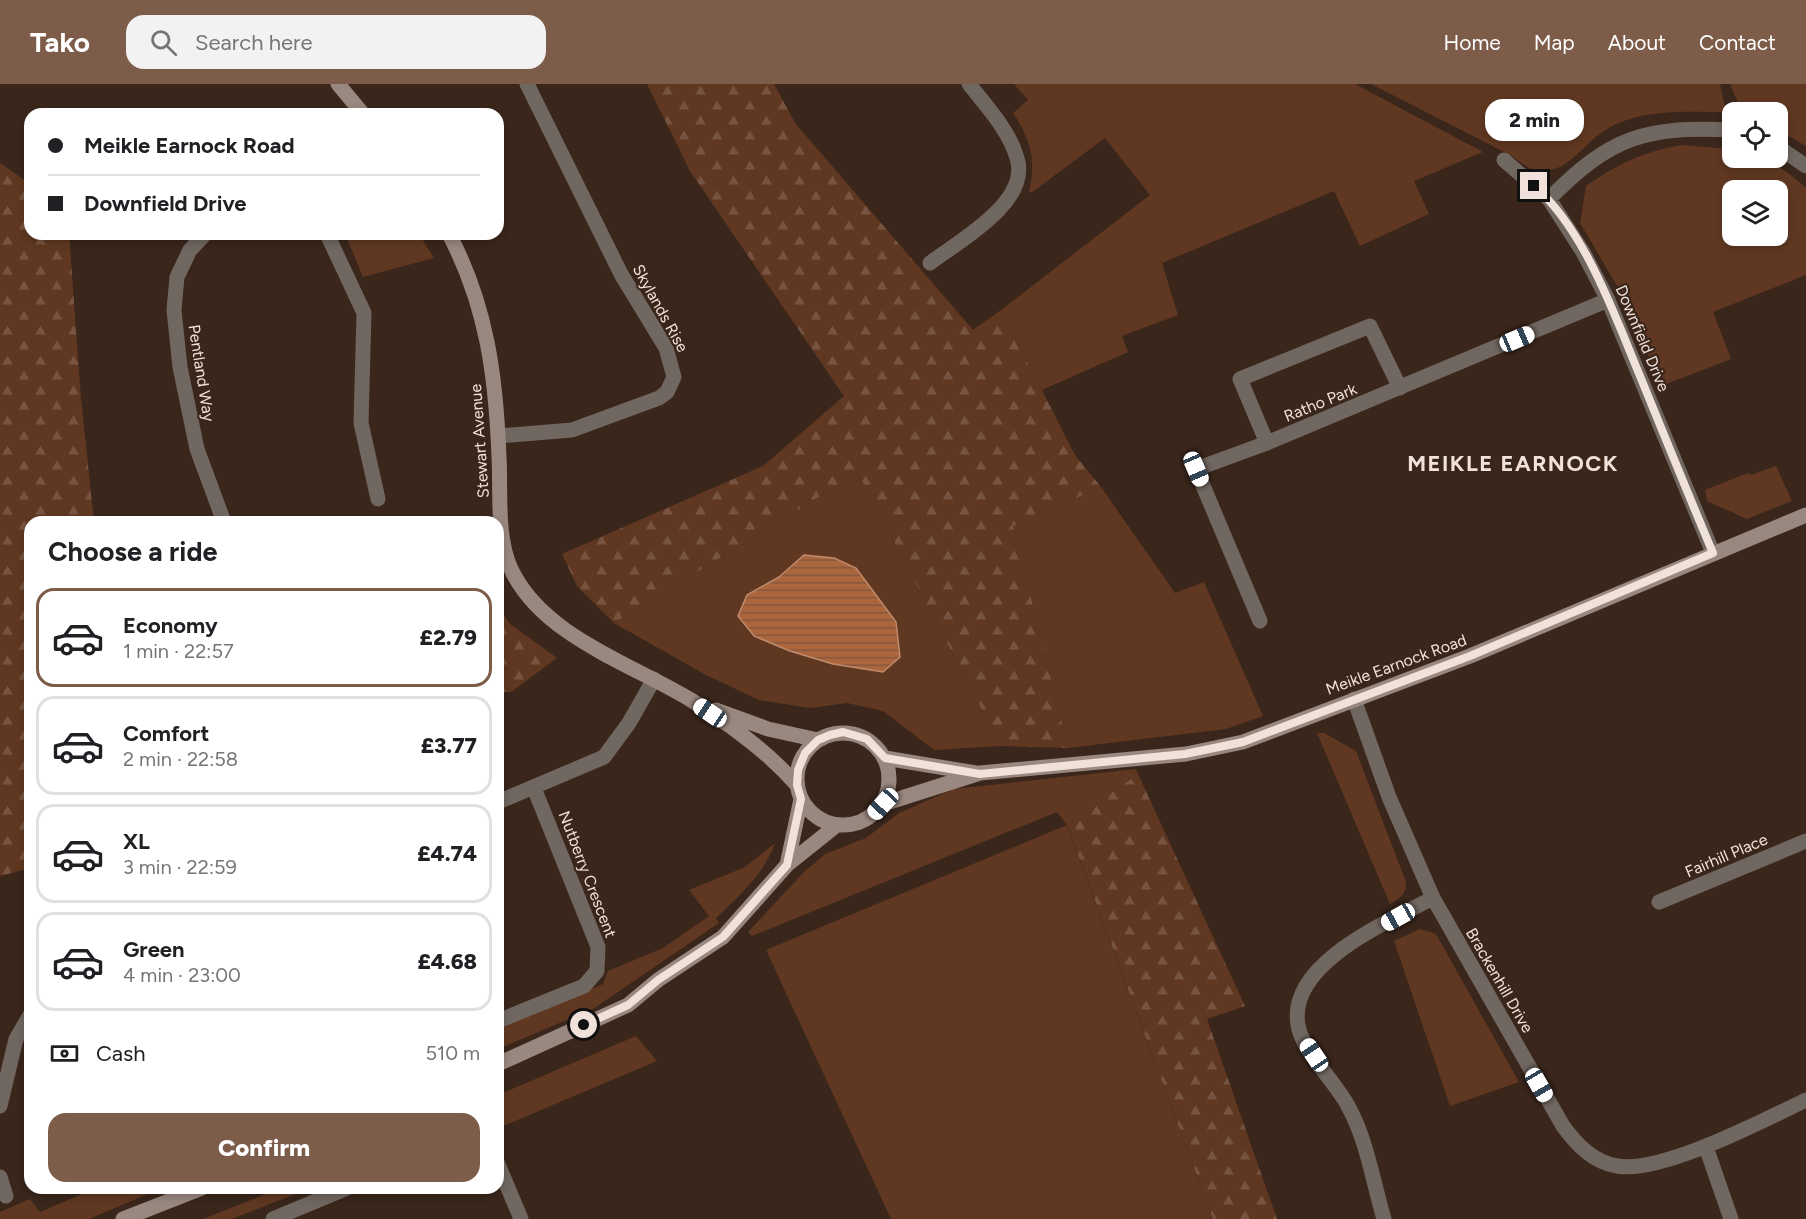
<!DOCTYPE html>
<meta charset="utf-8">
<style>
body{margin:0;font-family:Figtree,sans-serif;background:#f2f2f2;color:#202124;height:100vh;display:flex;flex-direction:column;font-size:22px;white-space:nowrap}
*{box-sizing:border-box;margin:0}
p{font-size:20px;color:#757577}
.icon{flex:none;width:33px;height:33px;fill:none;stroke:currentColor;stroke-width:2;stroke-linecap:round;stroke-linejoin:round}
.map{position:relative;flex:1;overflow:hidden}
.details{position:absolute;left:24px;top:432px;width:480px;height:678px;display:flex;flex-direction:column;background:#fff;border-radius:18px;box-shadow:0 3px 9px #0003}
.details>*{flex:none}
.guide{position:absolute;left:24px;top:24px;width:480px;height:132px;border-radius:18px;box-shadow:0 3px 9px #0003;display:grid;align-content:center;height:132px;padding:0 24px;background:#fff}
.fabs{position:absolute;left:1722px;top:18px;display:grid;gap:12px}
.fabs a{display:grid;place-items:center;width:66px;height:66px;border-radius:12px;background:#fff;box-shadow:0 3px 9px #0003;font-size:30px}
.end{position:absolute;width:27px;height:27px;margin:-14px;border:8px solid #f0e2db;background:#111;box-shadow:0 0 0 3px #111}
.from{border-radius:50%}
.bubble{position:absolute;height:42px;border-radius:18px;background:#fff;box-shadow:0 3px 9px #0003;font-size:20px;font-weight:800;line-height:42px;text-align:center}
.car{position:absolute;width:18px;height:36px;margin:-18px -9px;border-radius:8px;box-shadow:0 0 4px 2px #0007;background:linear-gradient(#fff 24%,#345 0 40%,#fff 0 76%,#345 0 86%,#fff 0)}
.guide b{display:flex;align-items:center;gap:21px;height:57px;font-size:22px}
.guide b+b{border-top:2px solid #e0e0e0}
.guide i{width:15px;height:15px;background:#202124}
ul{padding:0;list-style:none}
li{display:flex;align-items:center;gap:18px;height:99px;margin:0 12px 9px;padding:0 12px;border:3px solid #e0e0e0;border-radius:18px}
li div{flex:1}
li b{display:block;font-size:22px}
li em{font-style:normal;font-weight:800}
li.on{border-color:#7e5c4a}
li>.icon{width:54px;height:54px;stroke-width:1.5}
h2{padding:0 24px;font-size:27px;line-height:72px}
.pay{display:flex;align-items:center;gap:15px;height:66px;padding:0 24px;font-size:22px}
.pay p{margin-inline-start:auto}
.primary-button{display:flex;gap:12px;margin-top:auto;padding:12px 24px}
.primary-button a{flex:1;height:69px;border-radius:18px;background:#7e5c4a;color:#fff;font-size:24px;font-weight:800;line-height:69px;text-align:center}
header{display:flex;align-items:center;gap:36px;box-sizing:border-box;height:84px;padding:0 30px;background:#7e5c4a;color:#fff}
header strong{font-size:28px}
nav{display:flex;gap:33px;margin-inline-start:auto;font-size:21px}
.search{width:420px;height:54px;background:#f2f2f2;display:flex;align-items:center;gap:15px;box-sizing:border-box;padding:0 21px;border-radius:18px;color:#757577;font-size:22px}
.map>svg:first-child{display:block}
.green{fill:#603821;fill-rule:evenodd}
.forest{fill:url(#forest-firs)}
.water{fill:url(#water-rules);stroke:#c08b6c;stroke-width:1.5}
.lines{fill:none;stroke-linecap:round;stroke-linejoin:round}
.street{stroke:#716761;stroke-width:15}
.secondary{stroke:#99887f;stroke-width:15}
.route{stroke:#f0e2db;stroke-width:8}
.labels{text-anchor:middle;stroke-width:4.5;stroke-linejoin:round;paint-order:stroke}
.street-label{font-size:16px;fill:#f0e2db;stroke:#3a261b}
.district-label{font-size:22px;font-weight:bold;letter-spacing:1.5px;fill:#f0e2db;stroke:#3a261b}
</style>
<header>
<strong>Tako</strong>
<div class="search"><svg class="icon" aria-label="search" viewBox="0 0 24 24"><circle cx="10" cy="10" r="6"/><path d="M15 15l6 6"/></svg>Search here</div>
<nav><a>Home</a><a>Map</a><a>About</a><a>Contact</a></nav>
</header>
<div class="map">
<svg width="1806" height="1135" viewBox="0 0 1806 1135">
<defs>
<pattern id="forest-firs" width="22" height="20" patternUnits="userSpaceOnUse" patternTransform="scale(1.5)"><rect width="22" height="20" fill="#603821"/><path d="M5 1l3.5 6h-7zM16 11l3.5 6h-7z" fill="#775441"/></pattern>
<pattern id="water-rules" width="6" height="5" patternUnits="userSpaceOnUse" patternTransform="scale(1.5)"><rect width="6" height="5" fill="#ac663d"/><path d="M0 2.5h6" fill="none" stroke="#84583f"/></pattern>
</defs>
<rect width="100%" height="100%" fill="#3a261b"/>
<!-- green -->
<path class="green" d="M1014,0H1355L1483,68L1414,97L1429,130L1360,162L1334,107L1162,179L1178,231L1122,252L1128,268L1042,306L1001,226L1150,111L1105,54L1031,109L1029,107C1037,76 1030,55 1013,29L1028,16Z
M1371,0H1720L1726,28C1688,28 1642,24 1607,45C1578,62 1572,90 1533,87L1512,72Z
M1730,0H1806V62L1778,46V28H1742Z
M1681,61L1732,65V74C1767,74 1781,81 1806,104V191L1713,228L1731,275L1661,302L1620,207L1580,139L1586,102C1620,79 1640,69 1681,61ZM1732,106H1778V152H1732Z
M345,150H419L434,174L363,193Z
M1776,382L1792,417L1747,435L1707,417L1705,406L1748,389L1751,391Z
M858,389L1001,662L934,666L883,627L847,619L810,624L759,616L706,591L614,539Z
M1101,403L1175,509L1204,498L1263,632L1226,645L1068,664L1012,442Z
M1317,649H1324L1356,667L1406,798C1406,811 1400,814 1390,820Z
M1136,685L1138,690L1067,742L1213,1135H891L766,866L1067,741L1057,728L752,852L748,848L805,787L825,770L866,754L899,729L954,705Z
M775,759C764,790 740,811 716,834L719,839L593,925L498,965V944L603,900L608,887L663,864L709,832L689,806L745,783Z
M1420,845L1436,850L1519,998L1450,1022L1394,857Z
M636,952L657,977L503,1042L498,1031V1011Z
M96,1104H162L89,1135H0V1128L30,1115L40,1128Z
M281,1104H311L232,1135H203Z"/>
<!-- forest -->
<path class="forest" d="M647,0H774L795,39L973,246L1001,226L1075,371L1101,403L1013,442L1068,664L1001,662L858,389L614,539L577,502L562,470L763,382L844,312L690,87Z
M0,79L30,100V150H69L81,314L94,438H30V784L0,792Z
M498,522L510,540L557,574L511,608H498Z
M1138,690L1245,922L1207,935L1277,1135H1213L1067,741Z"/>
<!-- water -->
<path class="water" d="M804,471L834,474L856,484L896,538L900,573L883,588L833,580L790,567L754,552L738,532L747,511L779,493Z"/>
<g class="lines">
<!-- street -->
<path class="street" d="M1778,63L1806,82
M1504,76L1549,115L1583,168L1608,216L1713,469
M1549,115C1611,52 1646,42 1732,46
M205,150L190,166L177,193L174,226L180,283L197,365L224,438
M327,150L364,229L361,339L378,415
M930,179C959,157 1031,118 1017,74C1009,46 987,23 969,0
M498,352L572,346L659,314L667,308L674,293L666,264L621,190L527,0
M1267,359L1240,295L1370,242L1400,304
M1260,537L1196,385L1267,359L1608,216
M1354,615L1389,713L1433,814L1563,1042C1577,1061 1593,1078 1617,1082C1661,1090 1764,1036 1806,1016
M498,718L604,673L629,639L654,595
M1659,818L1806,757
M498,937L584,902L597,887L598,863L534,704
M0,1022L16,955L30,931
M1706,1063L1731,1135
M498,1080L521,1135
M0,1093L6,1112
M273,1135L347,1104
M1384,1135C1373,1098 1367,1056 1348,1022C1335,997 1302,967 1298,941C1287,879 1390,837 1433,814"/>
<!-- secondary -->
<path class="secondary" d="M338,0L363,30
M449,150C487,222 496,293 499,373C501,408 496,453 511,485C542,552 632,580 691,616C730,640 767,667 797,701
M716,626L768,645L818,656
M797 695a46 46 0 1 1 92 0a46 46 0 1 1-92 0Z
M885,674L976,689
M883,720L980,689L1186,670L1243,658L1470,572L1806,431
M787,781L801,715
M498,980L628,921L658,896L723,853L787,781L837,741
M123,1135L202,1104"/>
</g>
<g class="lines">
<!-- route -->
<path class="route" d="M584,941L628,921L658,896L723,853L787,781L801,715L797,701L798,686L805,669L818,656L830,651L843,648L867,655L885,674L980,690L1185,670L1243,658L1470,572L1713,469C1688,410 1664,351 1640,292C1615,232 1584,144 1534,102"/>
</g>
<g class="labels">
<!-- street labels -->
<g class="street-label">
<text transform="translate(661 224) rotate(61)" y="6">Skylands Rise</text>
<text transform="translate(1643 254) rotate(67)" y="6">Downfield Drive</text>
<text transform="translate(202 289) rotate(81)" y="6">Pentland Way</text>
<text transform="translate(1320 318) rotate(-22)" y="6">Ratho Park</text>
<text transform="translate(479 357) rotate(-94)" y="6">Stewart Avenue</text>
<text transform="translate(1396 580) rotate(-20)" y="6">Meikle Earnock Road</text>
<text transform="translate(1726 771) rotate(-23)" y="6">Fairhill Place</text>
<text transform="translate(588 790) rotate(69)" y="6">Nutberry Crescent</text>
<text transform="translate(1500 896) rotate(60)" y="6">Brackenhill Drive</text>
</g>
<!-- district labels -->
<g class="district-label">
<text x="1513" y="387">MEIKLE EARNOCK</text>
</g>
</g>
</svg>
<div class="fabs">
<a><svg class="icon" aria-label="locate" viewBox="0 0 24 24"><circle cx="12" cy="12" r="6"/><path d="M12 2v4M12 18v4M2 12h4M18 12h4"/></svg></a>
<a><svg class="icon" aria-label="layers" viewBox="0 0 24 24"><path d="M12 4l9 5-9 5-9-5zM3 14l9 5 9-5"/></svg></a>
</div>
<i class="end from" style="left:584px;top:941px"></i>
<i class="end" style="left:1534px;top:102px"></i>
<div class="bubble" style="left:1485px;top:15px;width:99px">2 min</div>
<i class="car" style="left:1517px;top:255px;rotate:67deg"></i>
<i class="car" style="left:1196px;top:385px;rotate:157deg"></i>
<i class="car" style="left:710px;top:629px;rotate:304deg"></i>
<i class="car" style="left:883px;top:720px;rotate:223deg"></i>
<i class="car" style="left:1398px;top:833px;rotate:241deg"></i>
<i class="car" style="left:1314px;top:971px;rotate:326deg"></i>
<i class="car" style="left:1539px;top:1001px;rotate:150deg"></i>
<div class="guide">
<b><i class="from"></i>Meikle Earnock Road</b>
<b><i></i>Downfield Drive</b>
</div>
<section class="details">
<h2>Choose a ride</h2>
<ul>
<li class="on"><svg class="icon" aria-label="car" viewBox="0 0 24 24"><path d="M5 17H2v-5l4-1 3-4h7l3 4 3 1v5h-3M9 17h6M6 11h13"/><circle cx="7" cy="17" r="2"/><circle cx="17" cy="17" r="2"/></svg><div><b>Economy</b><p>1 min · 22:57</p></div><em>£2.79</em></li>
<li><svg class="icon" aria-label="car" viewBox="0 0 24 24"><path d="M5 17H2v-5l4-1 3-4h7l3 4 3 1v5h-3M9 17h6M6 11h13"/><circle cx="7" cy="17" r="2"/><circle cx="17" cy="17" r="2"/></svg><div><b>Comfort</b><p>2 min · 22:58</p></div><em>£3.77</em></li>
<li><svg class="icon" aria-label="car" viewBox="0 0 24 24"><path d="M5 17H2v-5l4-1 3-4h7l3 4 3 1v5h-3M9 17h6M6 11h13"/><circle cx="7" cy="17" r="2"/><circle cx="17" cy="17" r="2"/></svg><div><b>XL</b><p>3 min · 22:59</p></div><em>£4.74</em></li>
<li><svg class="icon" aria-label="car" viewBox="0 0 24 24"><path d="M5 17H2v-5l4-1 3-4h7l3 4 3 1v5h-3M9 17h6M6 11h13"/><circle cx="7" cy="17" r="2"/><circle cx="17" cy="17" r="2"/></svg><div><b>Green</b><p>4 min · 23:00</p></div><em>£4.68</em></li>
</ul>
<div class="pay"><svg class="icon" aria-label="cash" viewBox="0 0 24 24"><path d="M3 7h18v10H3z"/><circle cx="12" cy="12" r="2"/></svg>Cash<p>510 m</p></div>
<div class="primary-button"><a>Confirm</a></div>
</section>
</div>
